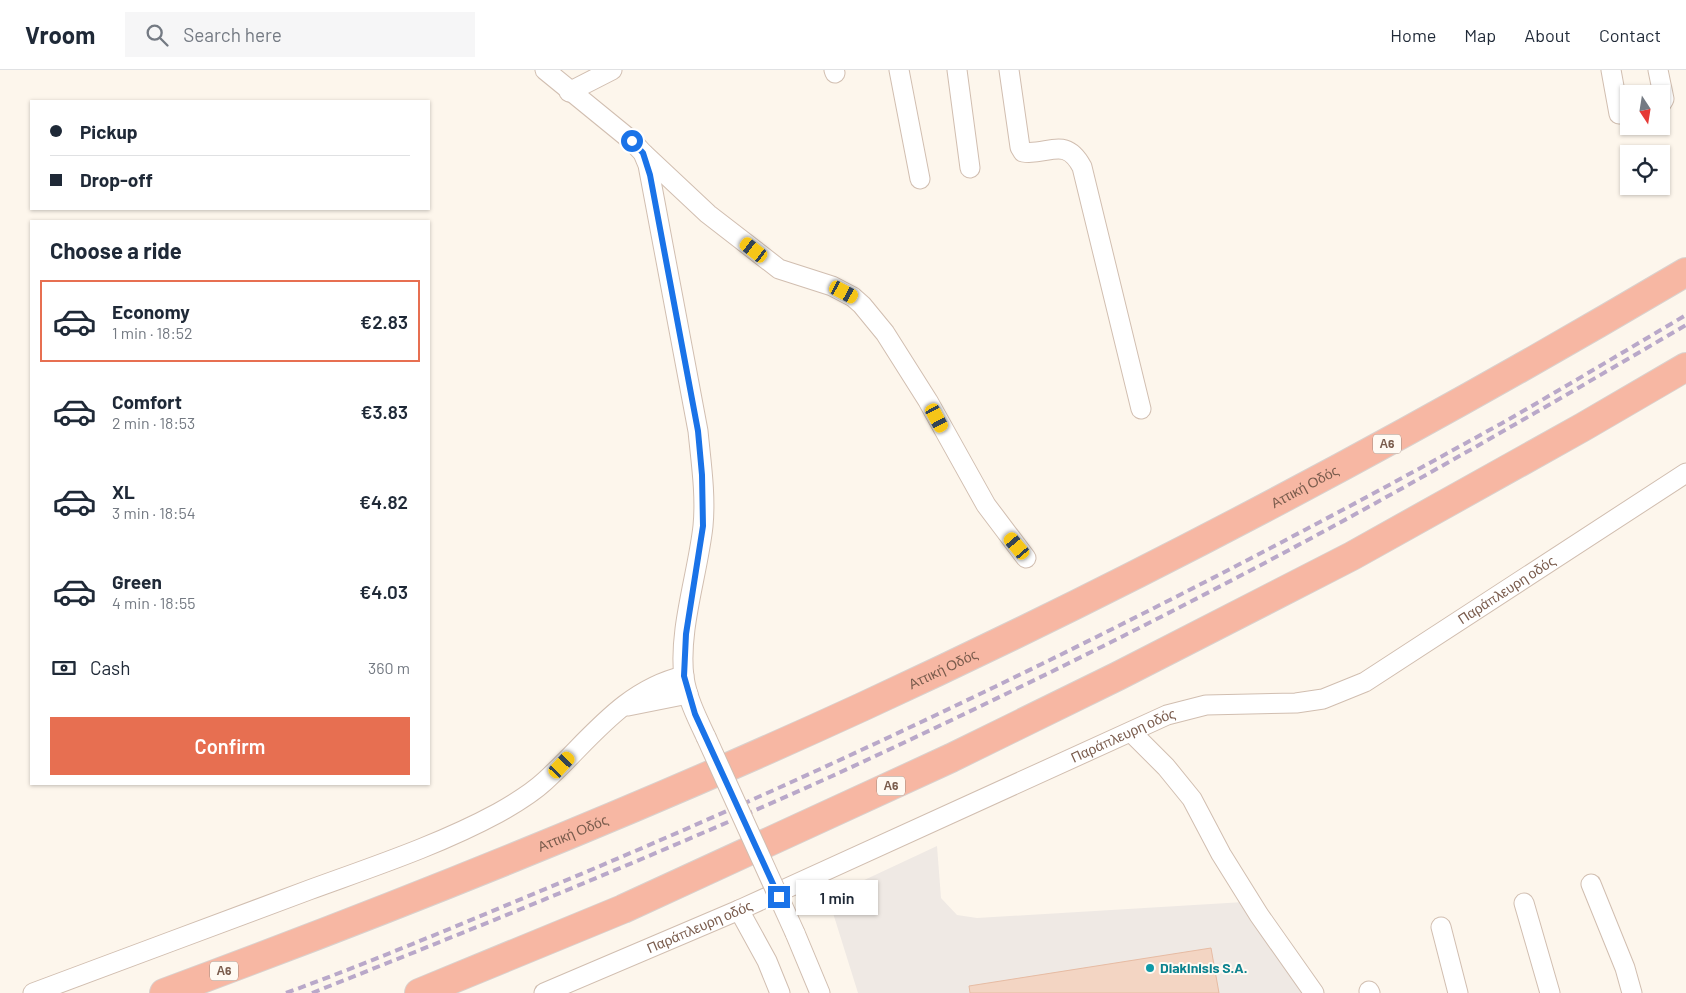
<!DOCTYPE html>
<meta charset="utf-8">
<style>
body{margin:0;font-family:Barlow,sans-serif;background:#f6f6f7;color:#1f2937;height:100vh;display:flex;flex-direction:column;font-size:19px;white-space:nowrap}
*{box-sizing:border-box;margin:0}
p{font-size:16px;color:#747a83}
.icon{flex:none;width:28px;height:28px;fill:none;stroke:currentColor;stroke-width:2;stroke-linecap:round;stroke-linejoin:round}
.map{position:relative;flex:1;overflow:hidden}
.sheet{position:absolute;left:30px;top:150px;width:400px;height:565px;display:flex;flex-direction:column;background:#fff;border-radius:0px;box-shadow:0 1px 4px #0004}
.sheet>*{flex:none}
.guide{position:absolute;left:30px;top:30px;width:400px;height:110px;border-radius:0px;box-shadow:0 1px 4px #0004;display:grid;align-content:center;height:110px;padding:0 20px;background:#fff}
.needle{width:32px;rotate:168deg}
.fabs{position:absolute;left:1620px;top:15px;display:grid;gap:10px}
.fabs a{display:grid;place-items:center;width:50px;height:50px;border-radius:0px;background:#fff;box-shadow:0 1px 4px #0004;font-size:25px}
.end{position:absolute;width:22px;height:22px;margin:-11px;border:6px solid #1a73e8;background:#fff;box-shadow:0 0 0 2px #fff}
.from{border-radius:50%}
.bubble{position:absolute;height:35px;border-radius:0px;background:#fff;box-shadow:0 1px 4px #0004;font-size:16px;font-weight:600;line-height:35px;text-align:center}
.car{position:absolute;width:15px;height:30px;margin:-15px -8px;border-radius:6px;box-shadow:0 0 4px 1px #0007;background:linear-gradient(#f5c518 24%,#345 0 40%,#f5c518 0 76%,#345 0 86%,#f5c518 0)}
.guide b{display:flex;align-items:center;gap:18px;height:48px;font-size:19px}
.guide b+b{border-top:1px solid #e0e1e3}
.guide i{width:12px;height:12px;background:#1f2937}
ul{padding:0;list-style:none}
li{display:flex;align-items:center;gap:15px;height:82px;margin:0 10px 8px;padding:0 10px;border:2px solid transparent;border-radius:0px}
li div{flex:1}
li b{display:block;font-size:19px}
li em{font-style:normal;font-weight:600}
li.active{border-color:#e76f51}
li>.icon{width:45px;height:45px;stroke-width:1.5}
h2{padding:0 20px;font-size:22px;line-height:60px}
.pay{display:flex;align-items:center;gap:12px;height:55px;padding:0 20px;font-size:19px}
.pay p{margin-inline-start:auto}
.cta{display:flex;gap:10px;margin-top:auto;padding:10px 20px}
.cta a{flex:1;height:58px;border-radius:0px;background:#e76f51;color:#fff;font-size:20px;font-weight:600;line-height:58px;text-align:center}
header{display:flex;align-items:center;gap:30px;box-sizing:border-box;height:70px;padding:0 25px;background:#fff;border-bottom:1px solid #e0e1e3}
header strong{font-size:24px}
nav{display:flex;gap:28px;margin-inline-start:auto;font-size:18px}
.search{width:350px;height:45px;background:#f6f6f7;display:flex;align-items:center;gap:12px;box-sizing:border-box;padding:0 18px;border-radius:0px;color:#747a83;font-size:19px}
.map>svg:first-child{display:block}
.industrial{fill:#efe9e4}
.building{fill:#f3d5c3;stroke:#e6bba3}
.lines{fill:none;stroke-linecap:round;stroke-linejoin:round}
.minor-casing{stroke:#d1beb0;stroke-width:21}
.highway-casing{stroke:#dad1cd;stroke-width:30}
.minor{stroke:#fff;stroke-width:19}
.highway{stroke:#f7b7a3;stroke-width:28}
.rail{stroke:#b9a8c9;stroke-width:4;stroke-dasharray:8 5;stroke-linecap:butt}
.minor-bridge-casing{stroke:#d1beb0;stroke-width:21;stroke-linecap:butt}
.minor-bridge{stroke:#fff;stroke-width:19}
.route{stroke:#1a73e8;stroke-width:6}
.culture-dot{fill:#0f9aa8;stroke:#fffaf3;stroke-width:2}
.labels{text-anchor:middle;stroke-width:4;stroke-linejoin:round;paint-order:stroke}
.shield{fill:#fffaf3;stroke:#a28b7f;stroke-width:1}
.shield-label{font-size:12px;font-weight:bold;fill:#7a5c4d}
.street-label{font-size:14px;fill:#7a5c4d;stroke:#fffaf3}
.culture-label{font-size:14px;font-weight:bold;fill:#0d838f;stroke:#fffaf3;text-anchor:start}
</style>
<header>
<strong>Vroom</strong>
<div class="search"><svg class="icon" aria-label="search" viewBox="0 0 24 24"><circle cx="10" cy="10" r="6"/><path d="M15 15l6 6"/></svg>Search here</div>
<nav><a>Home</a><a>Map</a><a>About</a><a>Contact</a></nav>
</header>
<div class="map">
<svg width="1686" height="923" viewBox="0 0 1686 923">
<rect width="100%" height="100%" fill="#fdf6ec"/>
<!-- industrial -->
<path class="industrial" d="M937,776L941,828L957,845L977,848L1244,832L1304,923H858L828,827Z"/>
<!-- building -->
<path class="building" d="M1211,878L1219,923H970L969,916Z"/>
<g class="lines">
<defs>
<g id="minor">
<path d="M545,0L632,71L643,83L648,95L698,361C701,392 706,425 703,456C698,503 678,561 684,607C687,628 697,648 706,667"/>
<path d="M834,0L835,3"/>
<path d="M899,0L920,109"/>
<path d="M957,0L970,98"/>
<path d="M1009,0L1020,77L1023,82C1048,86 1065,65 1082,97L1141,339"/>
<path d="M1611,0L1619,44L1629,43"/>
<path d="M1658,0L1664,29L1661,34"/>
<path d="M569,22L612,0"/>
<path d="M644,84L708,144L779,199L832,216L853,227L862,235L885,263L928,331L986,435L1026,488"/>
<path d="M628,636L688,624"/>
<path d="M1131,662L1166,697L1192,729L1221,784L1259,845L1314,923"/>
<path d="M1591,814L1625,898L1632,923"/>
<path d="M1524,833L1550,923"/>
<path d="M739,840L767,891L780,923"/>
<path d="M1441,857L1458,923"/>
<path d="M795,863L820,923"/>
<path d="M1369,921L1370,923"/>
<path d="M33,923C125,889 217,854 309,820C372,797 439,775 498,743C514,734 531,724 545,711C589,671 623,620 684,606"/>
<path id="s1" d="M544,923L739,840L1167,645L1206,635L1296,633L1323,629L1365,612L1686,403"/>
</g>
<g id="highway">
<path id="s2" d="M164,923C399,836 634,742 862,637C1144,507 1419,360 1686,202"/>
<path d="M419,923L623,839L951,688L1118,606L1352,486L1583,357L1686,297"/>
</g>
</defs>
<!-- minor casing -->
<use href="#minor" class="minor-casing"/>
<!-- highway casing -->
<use href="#highway" class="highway-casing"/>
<!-- minor -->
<use href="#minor" class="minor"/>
<!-- highway -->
<use href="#highway" class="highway"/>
<!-- rail -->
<path class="rail" d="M286,923C379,889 471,850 562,812C885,677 1198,522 1504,352C1565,317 1625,281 1686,245
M312,923C486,854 659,784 830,707C1006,626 1182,539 1352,446C1465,384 1575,320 1686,255"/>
<defs>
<path id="minor-bridge" d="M706,667L795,863"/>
</defs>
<!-- minor-bridge casing -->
<use href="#minor-bridge" class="minor-bridge-casing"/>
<!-- minor-bridge -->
<use href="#minor-bridge" class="minor-bridge"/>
</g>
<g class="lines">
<!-- route -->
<path class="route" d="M632,71L643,83L650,105L698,361L702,405L703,456L686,564L684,606L695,644L779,827"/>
</g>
<!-- markers -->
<circle class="culture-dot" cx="1150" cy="898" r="5"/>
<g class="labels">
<!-- shield labels -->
<g class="shield">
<rect x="1373" y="364.5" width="28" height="19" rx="4"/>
<rect x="877" y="706.5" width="28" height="19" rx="4"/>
<rect x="210" y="891.5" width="28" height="19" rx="4"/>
</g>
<g class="shield-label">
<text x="1387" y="378">Α6</text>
<text x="891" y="720">Α6</text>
<text x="224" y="905">Α6</text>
</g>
<!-- street labels -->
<g class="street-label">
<text dy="5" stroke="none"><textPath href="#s2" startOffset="1249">Αττική Οδός</textPath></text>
<text dy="5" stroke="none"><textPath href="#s1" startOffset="1054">Παράπλευρη οδός</textPath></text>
<text dy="5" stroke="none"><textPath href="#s2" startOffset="844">Αττική Οδός</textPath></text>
<text dy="5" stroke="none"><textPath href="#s1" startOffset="634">Παράπλευρη οδός</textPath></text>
<text dy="5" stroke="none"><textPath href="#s2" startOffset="439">Αττική Οδός</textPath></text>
<text dy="5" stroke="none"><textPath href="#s1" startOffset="169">Παράπλευρη οδός</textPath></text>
</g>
<!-- culture labels -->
<g class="culture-label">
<text x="1160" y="903">Diakinisis S.A.</text>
</g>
</g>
</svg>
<div class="fabs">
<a><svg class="needle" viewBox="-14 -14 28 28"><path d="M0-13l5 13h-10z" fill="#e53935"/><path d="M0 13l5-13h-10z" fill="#747a83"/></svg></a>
<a><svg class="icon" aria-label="locate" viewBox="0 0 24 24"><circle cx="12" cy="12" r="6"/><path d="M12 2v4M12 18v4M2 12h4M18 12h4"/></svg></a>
</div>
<i class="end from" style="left:632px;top:71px"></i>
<i class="end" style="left:779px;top:827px"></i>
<div class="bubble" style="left:796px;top:810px;width:82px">1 min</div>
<i class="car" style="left:754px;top:180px;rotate:308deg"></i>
<i class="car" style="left:844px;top:222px;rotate:118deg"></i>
<i class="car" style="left:937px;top:348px;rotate:152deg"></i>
<i class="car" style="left:1017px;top:476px;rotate:320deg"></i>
<i class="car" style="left:562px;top:695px;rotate:43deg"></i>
<div class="guide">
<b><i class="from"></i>Pickup</b>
<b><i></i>Drop-off</b>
</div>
<section class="sheet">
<h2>Choose a ride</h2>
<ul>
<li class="active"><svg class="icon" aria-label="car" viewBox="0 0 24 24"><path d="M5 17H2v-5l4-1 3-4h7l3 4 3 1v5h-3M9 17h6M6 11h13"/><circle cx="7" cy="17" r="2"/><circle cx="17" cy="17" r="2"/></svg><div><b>Economy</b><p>1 min · 18:52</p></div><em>€2.83</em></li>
<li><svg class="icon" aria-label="car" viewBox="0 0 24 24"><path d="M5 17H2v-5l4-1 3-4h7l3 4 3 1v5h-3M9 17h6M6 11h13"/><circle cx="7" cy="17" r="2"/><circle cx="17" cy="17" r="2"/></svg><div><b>Comfort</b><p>2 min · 18:53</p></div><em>€3.83</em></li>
<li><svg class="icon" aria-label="car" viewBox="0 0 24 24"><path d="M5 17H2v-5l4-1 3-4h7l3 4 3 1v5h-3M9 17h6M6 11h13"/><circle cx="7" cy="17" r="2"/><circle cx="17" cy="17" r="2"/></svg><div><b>XL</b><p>3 min · 18:54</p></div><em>€4.82</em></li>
<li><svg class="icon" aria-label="car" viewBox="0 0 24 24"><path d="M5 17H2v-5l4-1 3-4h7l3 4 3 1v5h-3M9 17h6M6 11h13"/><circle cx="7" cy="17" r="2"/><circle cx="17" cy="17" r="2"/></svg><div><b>Green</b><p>4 min · 18:55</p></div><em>€4.03</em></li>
</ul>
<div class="pay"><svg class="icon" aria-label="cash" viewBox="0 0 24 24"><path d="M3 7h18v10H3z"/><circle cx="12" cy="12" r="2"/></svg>Cash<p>360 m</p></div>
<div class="cta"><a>Confirm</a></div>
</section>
</div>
